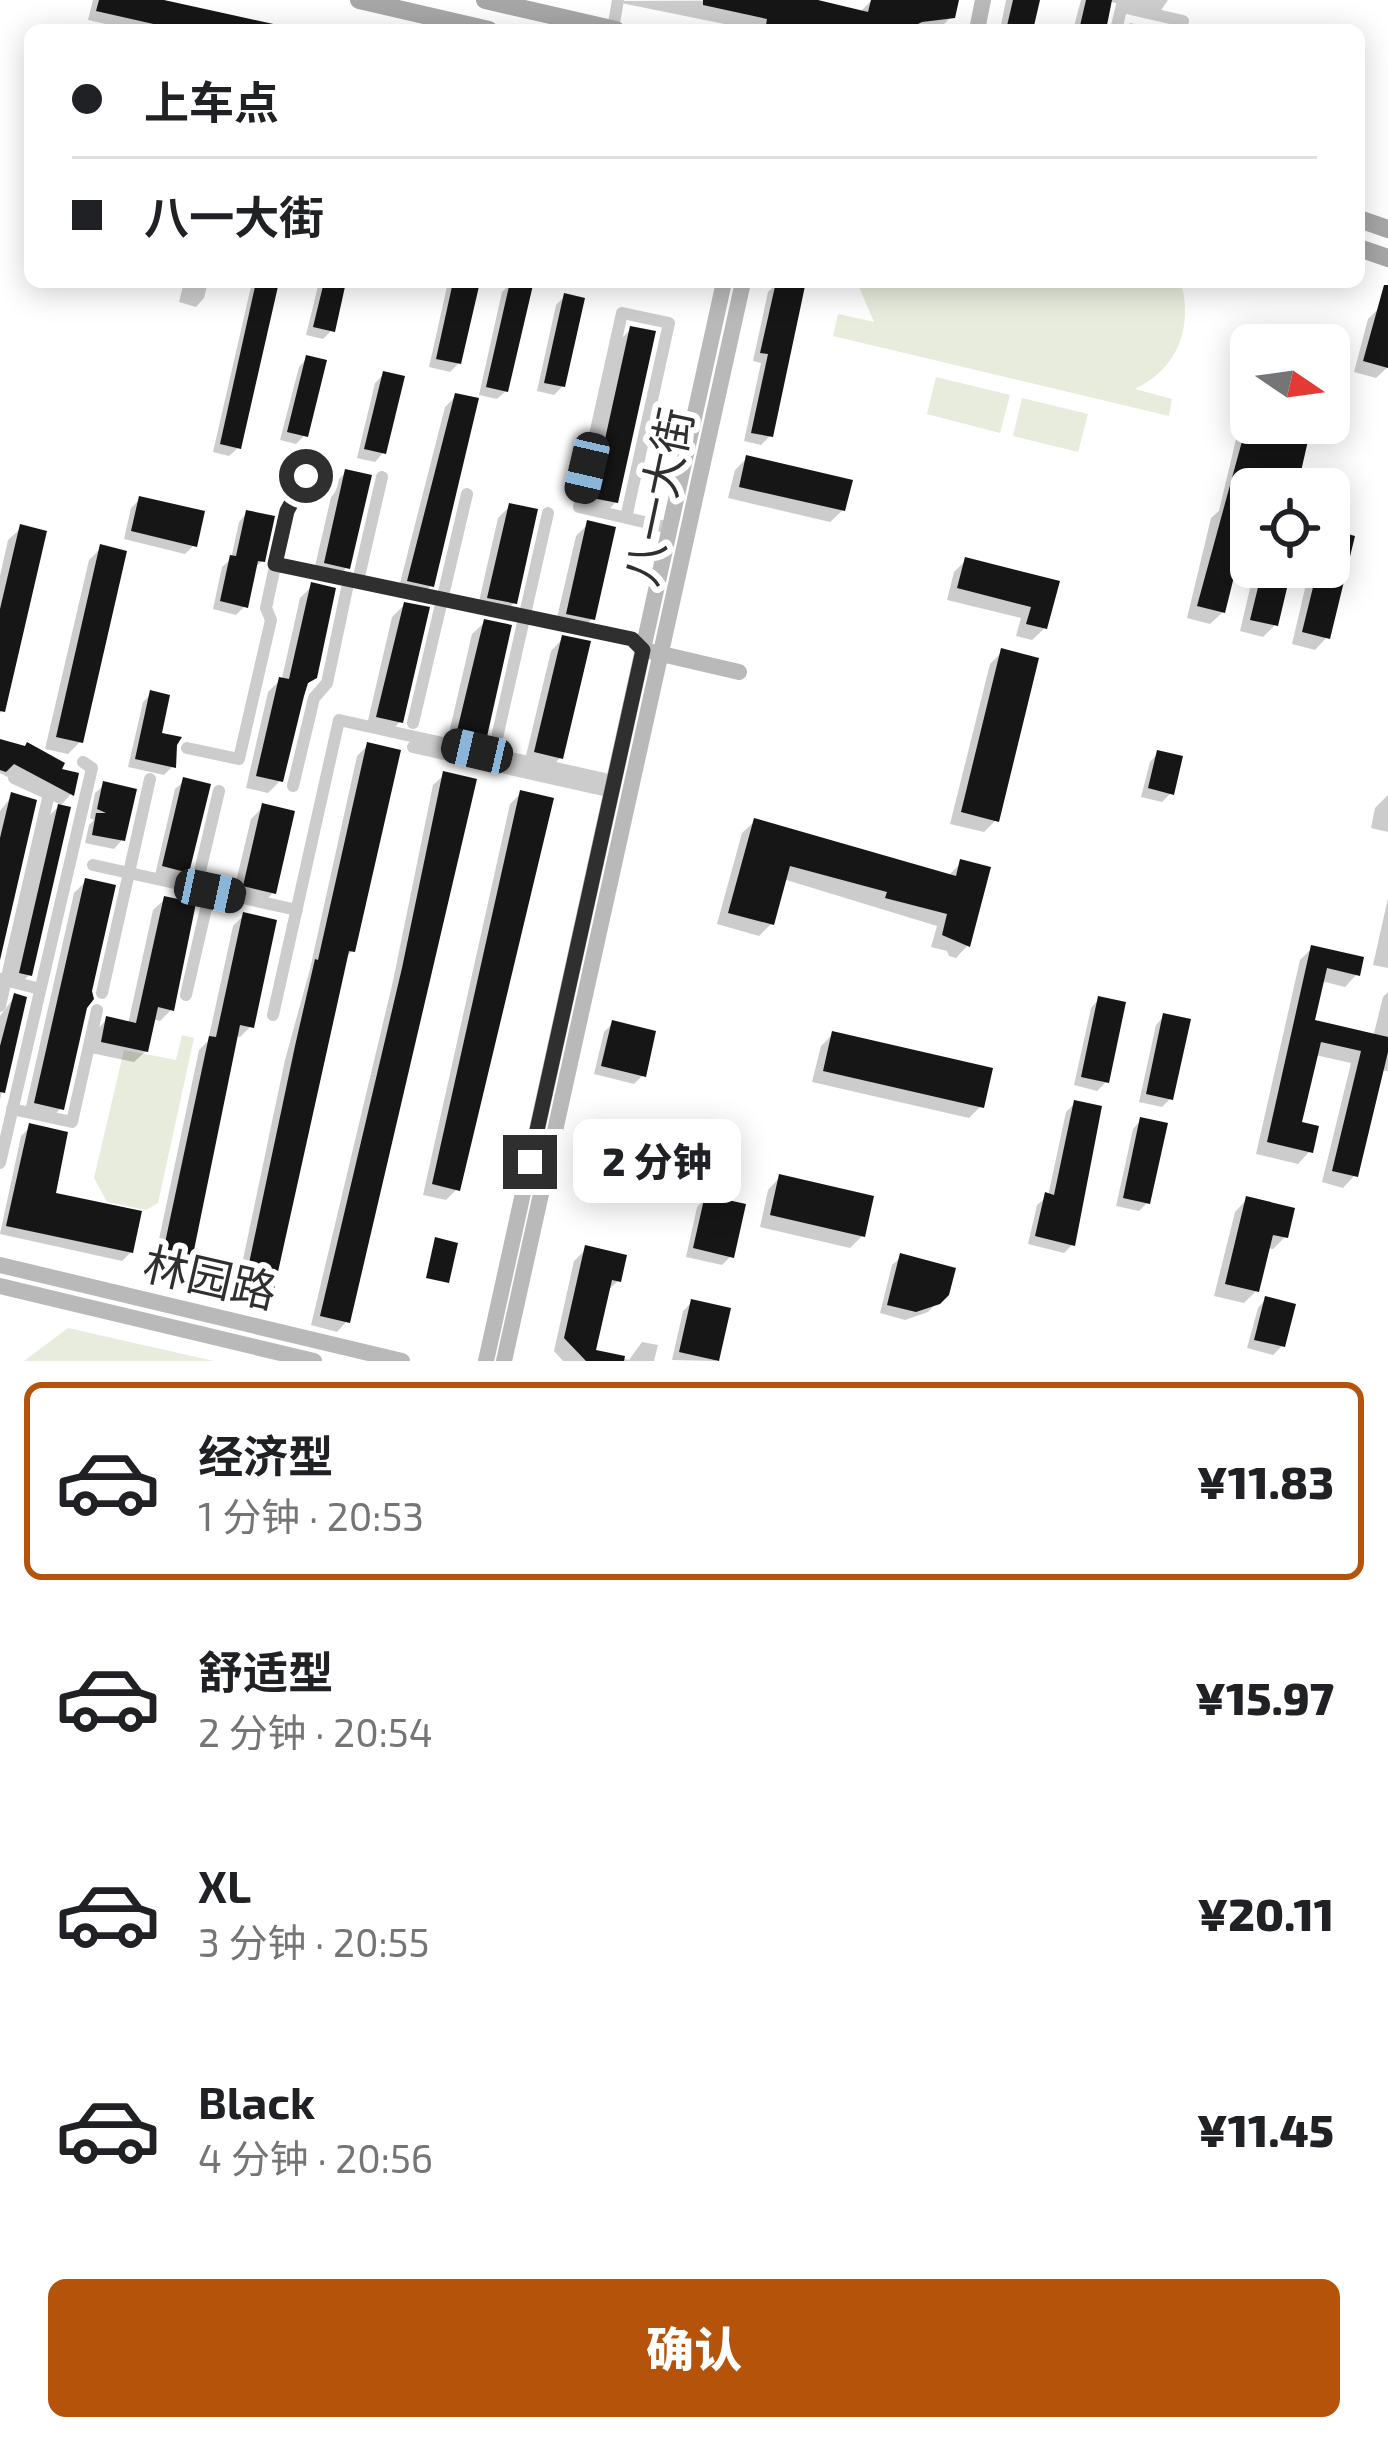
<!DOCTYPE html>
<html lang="zh">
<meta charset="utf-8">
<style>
body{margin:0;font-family:"Exo 2","Noto Sans SC",sans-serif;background:#f2f2f2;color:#202124;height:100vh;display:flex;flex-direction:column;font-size:45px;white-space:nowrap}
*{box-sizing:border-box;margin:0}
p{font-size:39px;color:#757577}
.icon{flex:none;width:66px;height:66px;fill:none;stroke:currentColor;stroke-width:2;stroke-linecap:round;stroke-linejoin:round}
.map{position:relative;height:1361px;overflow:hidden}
.details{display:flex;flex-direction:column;background:#fff;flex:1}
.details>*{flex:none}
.banner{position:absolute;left:24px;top:24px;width:1341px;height:264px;border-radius:18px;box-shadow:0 6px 30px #0003;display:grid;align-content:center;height:264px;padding:0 48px;background:#fff}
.needle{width:78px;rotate:103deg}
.tools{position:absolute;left:1230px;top:324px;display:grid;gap:24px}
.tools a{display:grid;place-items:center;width:120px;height:120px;border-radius:18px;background:#fff;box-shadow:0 6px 30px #0003;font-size:60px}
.end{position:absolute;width:54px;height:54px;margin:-27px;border:15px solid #2f2f2f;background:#fff;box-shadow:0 0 0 6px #fff}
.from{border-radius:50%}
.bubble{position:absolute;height:84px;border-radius:18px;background:#fff;box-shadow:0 6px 30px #0003;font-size:39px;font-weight:800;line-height:84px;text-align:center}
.car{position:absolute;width:36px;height:72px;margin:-36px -18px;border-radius:15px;box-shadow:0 0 9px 3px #0007;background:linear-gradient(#222 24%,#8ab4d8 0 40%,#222 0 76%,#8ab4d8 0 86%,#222 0)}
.banner b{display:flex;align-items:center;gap:42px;height:114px;font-size:45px}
.banner b+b{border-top:3px solid #e0e0e0}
.banner i{width:30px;height:30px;background:#202124}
ul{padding:21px 0 0;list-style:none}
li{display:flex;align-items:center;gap:36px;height:198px;margin:0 24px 18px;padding:0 24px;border:6px solid transparent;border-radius:18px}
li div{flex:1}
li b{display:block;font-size:45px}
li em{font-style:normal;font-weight:800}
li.selected{border-color:#b45309}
li>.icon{width:108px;height:108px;stroke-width:1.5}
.cta{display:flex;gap:24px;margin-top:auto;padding:24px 48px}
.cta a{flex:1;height:138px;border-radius:18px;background:#b45309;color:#fff;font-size:48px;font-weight:800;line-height:138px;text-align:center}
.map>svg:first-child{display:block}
.green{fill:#e7ecdd}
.shadow{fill:#0003}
.building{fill:#161616}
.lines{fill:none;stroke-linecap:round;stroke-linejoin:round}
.street{stroke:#ccc;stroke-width:12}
.secondary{stroke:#b9b9b9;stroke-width:16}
.primary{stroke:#a7a7a7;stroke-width:18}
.route{stroke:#2f2f2f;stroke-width:15}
.labels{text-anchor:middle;stroke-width:12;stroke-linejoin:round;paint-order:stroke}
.street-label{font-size:45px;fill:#2f2f2f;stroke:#fff}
</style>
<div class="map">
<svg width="1388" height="1361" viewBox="0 0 1388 1361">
<rect width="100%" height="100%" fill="#fff"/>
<!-- green -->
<path class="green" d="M857,282H1181C1193,328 1178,368 1135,389L1172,399L1169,416L833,336L838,314L874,322Z
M936,377L1010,395L1000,433L927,414Z
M1022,398L1088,414L1078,452L1013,436Z
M182,1035L194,1038L158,1203L146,1210L107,1202L94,1178L124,1050L176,1060Z
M68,1328L214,1361H24Z"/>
<!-- shadow -->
<path class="shadow" d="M93,0H151L285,30H132L88,20Z
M804,0L861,11L872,0H956L952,16L940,28L927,30H754L611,1Z
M1006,0H1037L1030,30H1000Z
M1081,0H1168L1157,16L1109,1L1103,30H1073Z
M1130,23L1162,30H1123Z
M184,282H208L204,298L196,307L179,302Z
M252,282H276L238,448L229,456L213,452Z
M319,282H343L332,330L323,339L306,335Z
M448,282H477L459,363L450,372L429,367Z
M511,283L506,391L497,399L479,395L502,292Z
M777,283L770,436L761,445L744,441L761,363L753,361L768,292Z
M565,296L563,386L554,395L537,391L556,305Z
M1380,307L1388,310V367L1376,378L1354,372L1368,319Z
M631,329L616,502L604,514L582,509L619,341Z
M307,358L305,435L296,444L280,440L299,367Z
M384,374L383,453L375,462L357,458L375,383Z
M1248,384L1251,423H1327L1315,436L1306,434L1294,489H1251V512L1247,511L1223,612L1210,624L1187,618L1211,518L1219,511L1241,418L1231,416L1236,396Z
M456,396L432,585L421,596L398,591L445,407Z
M747,458L843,510L830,522L728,498L735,470Z
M346,472L347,567L335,579L313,575L334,484Z
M140,499L194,545L185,554L124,539L131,508Z
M510,506L514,603L502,615L477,610L498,518Z
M247,513L262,561L253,569L245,606L236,615L213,609L222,567L231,559L239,522Z
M588,524L592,619L580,631L555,626L576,536Z
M21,528L2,711L0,713V576L8,540Z
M1329,532L1352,538L1327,637L1315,650L1292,644L1310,567H1329Z
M101,548L80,742L68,754L45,749L89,560Z
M966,560L1056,583L1045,628L1032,640L1016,636L1021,618L947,600L954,572Z
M1255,567H1289L1275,625L1263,637L1240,631Z
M312,586L315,677L303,688L280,781L268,793L246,788L268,692L282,678L300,598Z
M404,605L400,722L388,734L366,729L392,617Z
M485,622L483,740L471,752L446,746L472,634Z
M563,638L561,757L548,770L524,764L551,651Z
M1002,652L996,820L984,832L950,824L990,664Z
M151,694L158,735L173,766L164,775L128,767L143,702Z
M0,745L57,771L75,775L71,794L61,805L0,773Z
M368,745L352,951L344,959L270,1297L259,1308L150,1282L199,1050L208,1041L233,926L244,915L251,1026L240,1037L235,1036L190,1257L241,1269L285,1060L310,969L357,756Z
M1158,753L1171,793L1162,802L1141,797L1150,762Z
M444,775L347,1321L337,1332L311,1325L393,981L433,785Z
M184,781L186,871L177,880L155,875L175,789Z
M104,785L122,840L114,849L85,843L89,825L94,820L90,818L95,793Z
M521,793L457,1189L446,1200L423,1195L510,804Z
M1388,795V832L1371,828L1375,808Z
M12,796L0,947V811Z
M58,807L29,975L17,987L8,984L46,819Z
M263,807L273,893L261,905L232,898L251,819Z
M755,821L947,877L961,863L968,945L956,958L949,956L947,951L931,947L937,926L783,879L771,924L759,936L717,924L742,833Z
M86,881L84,1006L61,1108L49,1120L24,1115L74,893Z
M1388,898V968L1373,965Z
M165,899L171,1010L160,1021L153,1019L146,1051L134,1062L91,1053L96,1031L107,1019L128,1024L153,910Z
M1312,948L1357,974L1345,987L1321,981L1311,1022L1373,1037L1383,997L1388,992V1071L1381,1070L1355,1175L1343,1188L1322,1182L1351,1063L1315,1055L1299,1125L1310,1151L1298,1164L1256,1154L1300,960Z
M15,996L23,999L0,1100V1016Z
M1099,999L1106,1082L1097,1091L1074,1085L1091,1008Z
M1164,1016L1171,1098L1162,1107L1139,1102L1156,1025Z
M613,1023L643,1075L634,1084L594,1074L604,1032Z
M833,1034L981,1106L969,1118L812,1082L821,1046Z
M1075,1103L1073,1244L1064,1253L1028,1244L1037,1205L1048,1196L1066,1112Z
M1141,1120L1148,1202L1139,1211L1116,1206L1133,1129Z
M30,1127L52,1195L131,1252L122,1261L0,1234L21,1136Z
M780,1177L862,1236L850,1248L760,1227L768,1190Z
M706,1198L731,1256L722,1265L686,1257L697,1207Z
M1247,1199L1285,1237L1273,1249L1266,1248L1256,1291L1244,1303L1214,1296L1235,1212Z
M586,1249L618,1281L606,1292L593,1352L629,1360L642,1342L658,1345L654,1361H563L554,1351L574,1261Z
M901,1257L946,1293L928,1312L905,1320L880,1313L892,1265Z
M1266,1299L1282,1346L1273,1355L1247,1348L1258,1308Z
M692,1302L716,1360L715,1361L672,1360L683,1311Z"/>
<!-- building -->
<path class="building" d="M99,0H164L278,25L277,30H180L96,11Z
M703,0H818L868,12L871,0H959L955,18L922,22L906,30H789L766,25L767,19L703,5Z
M1013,0H1040L1033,30H1006Z
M1086,0H1112L1106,30H1079Z
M256,282H279L241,449L220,444Z
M324,282H346L335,332L313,327Z
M453,282H480L461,364L436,359Z
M510,282L533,285L508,392L486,387Z
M776,282L805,286L773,437L751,433L768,354L760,353Z
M1384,285H1388V368L1363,361Z
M564,293L585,298L565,387L544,383Z
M630,326L656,331L618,503L592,498Z
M306,355L327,360L308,437L287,432Z
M383,371L405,376L386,454L364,449Z
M455,393L479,398L434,587L407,581Z
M1247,423H1312L1297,489H1251V508L1225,613L1197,606Z
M746,455L853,480L845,511L739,487Z
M345,469L372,475L350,569L324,563Z
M139,496L205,511L197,547L131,531Z
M509,503L538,509L517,604L487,598Z
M246,510L275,516L265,562L258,561L248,608L220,601L230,555L236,556Z
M587,520L616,527L595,620L566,614Z
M20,524L47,531L5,712L0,711V609Z
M1329,529L1355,536L1330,639L1302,632L1318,567H1329Z
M100,544L127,551L83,743L56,737Z
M965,557L1060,581L1047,629L1026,624L1031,607L957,588Z
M1263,567H1292L1278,626L1250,620Z
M311,582L336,588L317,678L308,683L304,696L283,782L256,776L279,677L289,679Z
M404,602L430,607L403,723L376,717Z
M484,619L512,625L486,741L456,735Z
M562,635L591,641L563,759L534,752Z
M1001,648L1039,658L999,822L961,812Z
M150,690L170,695L162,733L182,737L177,745L176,768L135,759Z
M0,739L25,746L27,742L65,763L62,769L79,773L74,796L14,764L6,772L0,770Z
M367,742L401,750L355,952L349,951L272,1299L159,1271L209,1036L216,1037L243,912L277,920L254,1028L240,1025L193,1255L248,1268L295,1046L315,959L318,960Z
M1157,750L1183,756L1174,795L1148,788Z
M443,771L477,779L350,1323L320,1316L402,968Z
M183,777L211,784L189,873L162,866Z
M103,781L137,789L125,841L92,835L96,813H106L97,809Z
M520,790L554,798L460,1191L432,1184Z
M11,792L37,800L0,960V838Z
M262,803L295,811L276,894L243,886Z
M58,804L71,807L32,976L19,973Z
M754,818L956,876L960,859L991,867L970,947L942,935L947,914L885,898L887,892L790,866L774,925L728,913Z
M85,878L116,885L92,991L94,999L87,1008L64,1110L34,1103Z
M164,896L196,903L174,1011L158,1007L148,1052L101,1042L106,1016L136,1023Z
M1311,945L1364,957L1360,976L1327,968L1315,1020L1388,1037V1052L1358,1177L1332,1171L1361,1051L1321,1042L1302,1122L1319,1126L1313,1153L1267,1142Z
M14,993L27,997L5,1093L0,1092V1046Z
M1098,996L1126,1002L1109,1083L1081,1077Z
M1163,1013L1191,1019L1173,1100L1146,1094Z
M612,1020L656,1031L646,1077L601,1066Z
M832,1031L993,1068L984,1108L823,1071Z
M1074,1100L1102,1106L1075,1246L1035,1236L1045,1192L1054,1195Z
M1140,1117L1168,1123L1150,1204L1123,1198Z
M29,1123L68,1132L56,1193L142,1211L133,1253L6,1226Z
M779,1174L874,1196L865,1237L770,1215Z
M705,1195L746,1204L734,1258L693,1248Z
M1246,1196L1295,1208L1288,1238L1273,1235L1259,1292L1225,1284Z
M435,1237L458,1243L449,1283L426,1278Z
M585,1245L627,1255L621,1282L612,1280L596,1350L625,1356L624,1361H586L564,1338Z
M900,1253L956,1268L949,1295L940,1304L916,1312L887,1305Z
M1265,1296L1296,1304L1285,1347L1254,1340Z
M691,1299L731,1308L719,1361L679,1352Z"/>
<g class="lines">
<!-- street -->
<path class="street" d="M1122,7L1183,21L1181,30
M613,29L618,0
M1116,30L1123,1
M626,518L669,323L622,313L579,507L670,528
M275,564L632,639L643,650
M358,581L382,477
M413,723L467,494
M496,742L548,513
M413,747L612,792
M187,748L239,759L271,620L266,608L287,511L306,476
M293,786L314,698L327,683L349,579
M93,865L297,910
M196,888L219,791
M1,979L40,989
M6,981L49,794L14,778
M102,993L150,779
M186,995L210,891
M0,1006L4,988
M273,1015L339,720L614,781
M12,1109L72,1122L97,1010
M0,1163L92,768L83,762"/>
<!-- secondary -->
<path class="secondary" d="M977,30L983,0
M653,652L739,672
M0,1265L402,1361
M0,1286L314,1361
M486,1361L724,282
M504,1361L743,282"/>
<!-- primary -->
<path class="primary" d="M359,0L489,30
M485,0L616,30
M1359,219L1388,229
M1359,248L1388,258"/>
</g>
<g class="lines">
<!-- route -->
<path class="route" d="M306,476L287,511L275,564L632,639L643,650L530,1162"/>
</g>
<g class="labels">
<!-- street labels -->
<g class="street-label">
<text transform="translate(659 497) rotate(-78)" y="16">八一大街</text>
<text transform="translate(210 1278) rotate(13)" y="16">林园路</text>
</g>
</g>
</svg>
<div class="tools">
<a><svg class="needle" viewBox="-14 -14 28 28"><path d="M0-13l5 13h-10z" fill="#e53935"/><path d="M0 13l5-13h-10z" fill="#757577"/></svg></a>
<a><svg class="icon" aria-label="locate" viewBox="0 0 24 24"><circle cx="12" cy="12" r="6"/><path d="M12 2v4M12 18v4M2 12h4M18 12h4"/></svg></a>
</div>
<i class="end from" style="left:306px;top:476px"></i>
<i class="end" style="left:530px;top:1162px"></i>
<div class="bubble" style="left:573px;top:1119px;width:168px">2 分钟</div>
<i class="car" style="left:587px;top:468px;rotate:193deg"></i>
<i class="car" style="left:477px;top:751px;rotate:283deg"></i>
<i class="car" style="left:210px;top:891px;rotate:102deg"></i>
<div class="banner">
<b><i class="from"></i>上车点</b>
<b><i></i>八一大街</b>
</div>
</div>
<section class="details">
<ul>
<li class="selected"><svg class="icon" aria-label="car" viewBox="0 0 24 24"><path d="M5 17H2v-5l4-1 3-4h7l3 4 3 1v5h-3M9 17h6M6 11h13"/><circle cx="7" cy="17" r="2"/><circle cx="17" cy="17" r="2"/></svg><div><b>经济型</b><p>1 分钟 · 20:53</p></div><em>¥11.83</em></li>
<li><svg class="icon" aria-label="car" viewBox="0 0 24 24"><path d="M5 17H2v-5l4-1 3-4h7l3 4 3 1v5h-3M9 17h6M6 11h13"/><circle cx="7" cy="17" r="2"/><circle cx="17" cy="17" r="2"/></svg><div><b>舒适型</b><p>2 分钟 · 20:54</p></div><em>¥15.97</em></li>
<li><svg class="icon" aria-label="car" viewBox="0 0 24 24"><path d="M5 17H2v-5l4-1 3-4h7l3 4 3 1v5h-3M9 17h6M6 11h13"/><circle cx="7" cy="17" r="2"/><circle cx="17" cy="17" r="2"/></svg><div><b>XL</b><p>3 分钟 · 20:55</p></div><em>¥20.11</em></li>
<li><svg class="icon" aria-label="car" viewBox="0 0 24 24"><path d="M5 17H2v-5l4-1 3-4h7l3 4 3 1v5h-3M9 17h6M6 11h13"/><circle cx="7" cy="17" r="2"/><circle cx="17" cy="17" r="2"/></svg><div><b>Black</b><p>4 分钟 · 20:56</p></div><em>¥11.45</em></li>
</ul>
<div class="cta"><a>确认</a></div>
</section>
